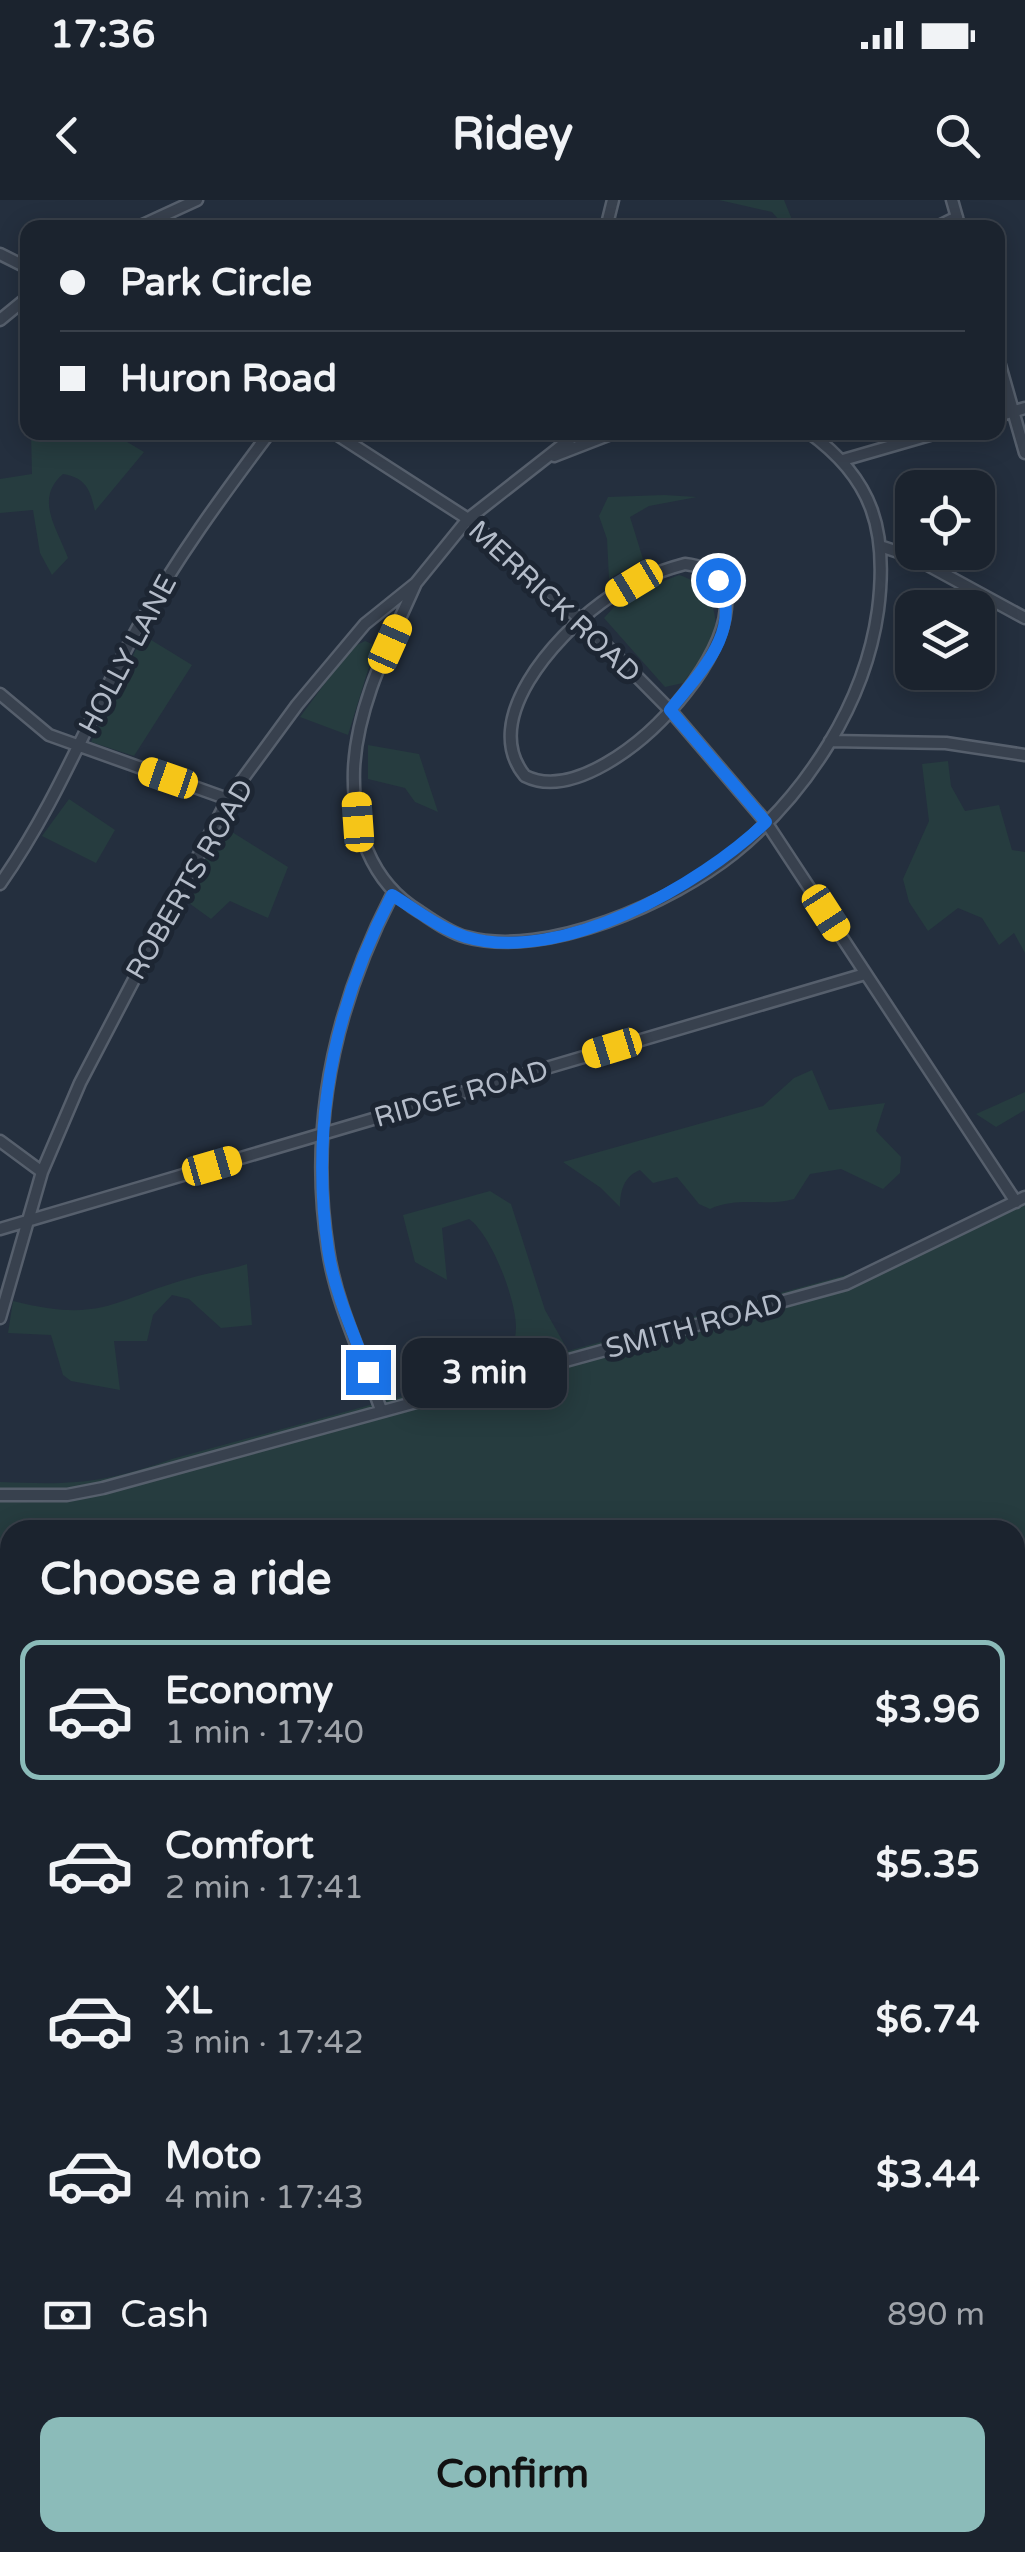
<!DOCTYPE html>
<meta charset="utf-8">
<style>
body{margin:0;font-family:"Varela Round",sans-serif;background:#282f3a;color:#f1f3f6;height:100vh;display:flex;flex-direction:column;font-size:38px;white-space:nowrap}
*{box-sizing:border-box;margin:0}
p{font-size:32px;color:#a0a4aa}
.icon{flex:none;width:55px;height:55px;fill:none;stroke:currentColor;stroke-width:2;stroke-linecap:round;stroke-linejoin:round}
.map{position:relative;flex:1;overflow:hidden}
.details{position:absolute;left:0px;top:1320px;width:1025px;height:1032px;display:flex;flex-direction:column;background:#1b232e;border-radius:30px 30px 0 0;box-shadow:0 5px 25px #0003,0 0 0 2px #39404a}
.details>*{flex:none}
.banner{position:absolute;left:20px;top:20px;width:985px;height:220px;border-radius:20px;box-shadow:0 5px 25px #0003,0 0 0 2px #39404a;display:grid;align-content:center;height:220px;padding:0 40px;background:#1b232e}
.controls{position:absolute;left:895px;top:270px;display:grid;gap:20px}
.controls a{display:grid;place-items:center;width:100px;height:100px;border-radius:20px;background:#1b232e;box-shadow:0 5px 25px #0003,0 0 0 2px #39404a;font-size:50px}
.end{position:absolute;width:45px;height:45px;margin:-22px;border:12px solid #1a73e8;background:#fff;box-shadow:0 0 0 5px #fff}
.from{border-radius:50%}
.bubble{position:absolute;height:70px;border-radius:20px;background:#1b232e;box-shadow:0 5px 25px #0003,0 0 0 2px #39404a;font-size:32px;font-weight:800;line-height:70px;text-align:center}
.car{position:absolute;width:30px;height:60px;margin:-30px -15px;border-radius:12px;box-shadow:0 0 8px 2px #0007;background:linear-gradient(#f5c518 24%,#345 0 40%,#f5c518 0 76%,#345 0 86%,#f5c518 0)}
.banner b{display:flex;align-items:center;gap:35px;height:95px;font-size:38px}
.banner b+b{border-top:2px solid #39404a}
.banner i{width:25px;height:25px;background:#f1f3f6}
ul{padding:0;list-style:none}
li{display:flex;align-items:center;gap:30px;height:140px;margin:0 20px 15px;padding:0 20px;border:5px solid transparent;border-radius:20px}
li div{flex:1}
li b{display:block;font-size:38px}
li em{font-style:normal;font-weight:800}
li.active{border-color:#8bbbb9}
li>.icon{width:90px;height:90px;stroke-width:1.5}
h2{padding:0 40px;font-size:45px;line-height:120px}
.pay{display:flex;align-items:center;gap:25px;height:110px;padding:0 40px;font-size:38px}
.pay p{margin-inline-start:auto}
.primary-button{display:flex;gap:20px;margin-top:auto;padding:20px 40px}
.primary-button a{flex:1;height:115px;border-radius:20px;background:#8bbbb9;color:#111;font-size:40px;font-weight:800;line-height:115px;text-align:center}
.status{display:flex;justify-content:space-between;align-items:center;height:70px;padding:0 50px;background:#1b232e;direction:ltr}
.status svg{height:28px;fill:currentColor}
header{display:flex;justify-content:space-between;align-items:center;height:130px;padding:0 40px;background:#1b232e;font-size:45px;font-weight:800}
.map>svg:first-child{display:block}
.green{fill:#263c3f}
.water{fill:#394c67}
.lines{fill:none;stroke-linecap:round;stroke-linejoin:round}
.stream{stroke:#394c67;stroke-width:2.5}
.minor-casing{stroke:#565f6c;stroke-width:15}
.minor{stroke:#38414e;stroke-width:10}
.rail-casing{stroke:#5a6575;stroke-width:6}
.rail{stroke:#1d2633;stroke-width:2.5;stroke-dasharray:8;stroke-linecap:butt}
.route{stroke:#1a73e8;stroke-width:12}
.labels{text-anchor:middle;stroke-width:10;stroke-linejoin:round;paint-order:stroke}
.street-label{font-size:28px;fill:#b4bcc9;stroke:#1d2633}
</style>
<div class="status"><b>17:36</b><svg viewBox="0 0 49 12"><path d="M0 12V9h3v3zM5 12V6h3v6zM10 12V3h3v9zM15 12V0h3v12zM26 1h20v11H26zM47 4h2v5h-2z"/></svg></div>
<header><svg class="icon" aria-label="back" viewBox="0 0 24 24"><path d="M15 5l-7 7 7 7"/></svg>Ridey<svg class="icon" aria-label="search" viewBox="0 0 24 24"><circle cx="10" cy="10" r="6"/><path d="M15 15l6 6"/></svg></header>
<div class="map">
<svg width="1025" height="2352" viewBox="0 0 1025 2352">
<rect width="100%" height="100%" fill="#242f3e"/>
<!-- green -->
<path class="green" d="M719,0H784L795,27H785L772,12Z
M31,233H112L144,252L95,311C90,289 86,278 63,274C34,299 57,328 68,358L52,375L40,353L33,310L0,313V279L32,274Z
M664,295L697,297L649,306L630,317L643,359L609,379L607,339L599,316L608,297Z
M679,375C705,382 721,411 714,437C709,452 692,470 683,483L665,487L604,418L623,397Z
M143,435L192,465L134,556L91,542Z
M365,441L372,444V457L348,535L300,517L351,448Z
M368,545L419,554L438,612L415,602L405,588L368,579Z
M948,561L951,586L965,611L999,605L1012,650L1025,652V753L1014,733L999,745L982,718L958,708L928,731L909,702L903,679L929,621L922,564Z
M69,599L115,630L96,663L42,636Z
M224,627L288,667L268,718L230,701L211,719L182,698Z
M812,870L829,910L885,903L876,931L901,957L900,973L883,989L841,969L810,974L794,999C765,1007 740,996 710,1009L699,1004L677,977L653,983L640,970C624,976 620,991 620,1007L601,988L563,962L763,906L794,878Z
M1025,892V910L996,927L976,914Z
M490,991L511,1004L545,1110L566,1147L515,1159C512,1147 516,1138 516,1127C516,1099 491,1034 469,1019L442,1028L447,1080L415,1062L403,1015Z
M1025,1004V2352H117L113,2343L1015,2342V1330H10V2037L0,2003V1282C73,1285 102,1284 172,1259L905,1059Z
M247,1064L252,1125L221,1128L189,1099L172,1095L153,1115L147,1141H114L120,1190L71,1181L63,1175L51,1135L8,1133L13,1101C105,1124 112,1099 194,1077C212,1072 229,1070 247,1064Z
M0,2157L10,2190V2342L59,2343L63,2352H0Z"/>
<!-- water -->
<path class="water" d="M0,1527H10V1772L0,1771Z
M1015,1813L1025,1816V1923L1015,1887Z"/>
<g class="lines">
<!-- stream -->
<path class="stream" d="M811,2352L814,2342"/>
<defs>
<path id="minor" d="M952,0L960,28
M136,28L197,0
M606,28L613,0
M935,28L957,17
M0,54L28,68
M0,120L28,97
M998,158L1025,253
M998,216L1025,208
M333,232L468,319L581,420L670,510L766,622L1016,1002
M554,256L616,232
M843,260L940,232
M883,347L913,357L1025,418
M685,364C811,378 615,621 525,576C479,520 555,437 601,403C625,385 655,372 685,364Z
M416,383C390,442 357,504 354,569C352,627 370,682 420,712C434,721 450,733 466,737C546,759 673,702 734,653C807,593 865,504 878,410C888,332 874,279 808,232
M0,494L49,535L228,599
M830,541L946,543L1025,555
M0,684C57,603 90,515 137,429C176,359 222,296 270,232
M0,941L42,972
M0,1029L865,774
M0,1118L42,972L80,883L228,599L297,505L365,424L416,383L468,319L579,232
M381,1210C363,1158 336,1104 328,1050C308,926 335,806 392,695
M0,1295H67L103,1288L846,1084L1025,997"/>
</defs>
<!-- minor casing -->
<use href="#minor" class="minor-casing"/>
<!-- minor -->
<use href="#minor" class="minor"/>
<defs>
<path id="rail" d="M0,2116L10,2150
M70,2342L74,2352"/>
</defs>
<!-- rail casing -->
<use href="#rail" class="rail-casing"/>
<!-- rail -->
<use href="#rail" class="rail"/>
</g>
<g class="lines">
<!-- route -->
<path class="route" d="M368,1172C353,1132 334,1091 328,1049C310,924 334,806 392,695C415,709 440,729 466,737C561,765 700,685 766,622L670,510C700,472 744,430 718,380"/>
</g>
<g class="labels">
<!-- street labels -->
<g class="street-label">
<text transform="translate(555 401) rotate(43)" y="10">MERRICK ROAD</text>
<text transform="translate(127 454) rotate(-62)" y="10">HOLLY LANE</text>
<text transform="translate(189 679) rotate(-60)" y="10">ROBERTS ROAD</text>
<text transform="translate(461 893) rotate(-16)" y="10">RIDGE ROAD</text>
<text transform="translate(694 1125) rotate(-15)" y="10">SMITH ROAD</text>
</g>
</g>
</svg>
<div class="controls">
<a><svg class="icon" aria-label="locate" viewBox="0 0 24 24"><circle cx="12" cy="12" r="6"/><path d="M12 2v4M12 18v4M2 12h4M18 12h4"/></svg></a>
<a><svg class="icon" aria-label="layers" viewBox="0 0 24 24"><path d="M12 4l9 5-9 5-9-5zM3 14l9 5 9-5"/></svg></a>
</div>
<i class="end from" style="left:718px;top:380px"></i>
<i class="end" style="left:368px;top:1172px"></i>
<div class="bubble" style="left:402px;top:1138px;width:165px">3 min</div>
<i class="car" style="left:634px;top:383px;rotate:239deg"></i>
<i class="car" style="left:390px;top:444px;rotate:24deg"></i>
<i class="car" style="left:168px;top:578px;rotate:289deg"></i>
<i class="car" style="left:358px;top:622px;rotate:356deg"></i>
<i class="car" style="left:826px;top:713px;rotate:147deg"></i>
<i class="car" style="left:612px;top:848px;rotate:253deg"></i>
<i class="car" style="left:212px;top:966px;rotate:74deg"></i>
<div class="banner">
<b><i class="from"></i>Park Circle</b>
<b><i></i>Huron Road</b>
</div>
<section class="details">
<h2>Choose a ride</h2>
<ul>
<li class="active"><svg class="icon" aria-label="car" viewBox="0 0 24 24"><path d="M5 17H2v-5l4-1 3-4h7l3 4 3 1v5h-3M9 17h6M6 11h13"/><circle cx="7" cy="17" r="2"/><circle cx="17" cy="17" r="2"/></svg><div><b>Economy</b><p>1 min · 17:40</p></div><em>$3.96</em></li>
<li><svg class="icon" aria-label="car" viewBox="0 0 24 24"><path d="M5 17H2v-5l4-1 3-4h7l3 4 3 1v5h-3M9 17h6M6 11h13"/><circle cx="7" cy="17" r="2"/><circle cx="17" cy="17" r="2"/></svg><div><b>Comfort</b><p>2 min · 17:41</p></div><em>$5.35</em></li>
<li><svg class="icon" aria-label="car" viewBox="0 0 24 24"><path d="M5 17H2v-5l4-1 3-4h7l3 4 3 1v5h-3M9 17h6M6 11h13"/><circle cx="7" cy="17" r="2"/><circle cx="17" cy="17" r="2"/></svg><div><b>XL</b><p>3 min · 17:42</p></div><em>$6.74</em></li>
<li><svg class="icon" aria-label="car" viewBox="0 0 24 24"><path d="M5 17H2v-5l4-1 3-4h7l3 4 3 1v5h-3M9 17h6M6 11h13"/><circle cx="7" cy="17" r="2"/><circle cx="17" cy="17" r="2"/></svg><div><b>Moto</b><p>4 min · 17:43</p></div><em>$3.44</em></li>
</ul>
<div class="pay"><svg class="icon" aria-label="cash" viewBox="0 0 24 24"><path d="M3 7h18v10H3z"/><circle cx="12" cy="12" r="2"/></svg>Cash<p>890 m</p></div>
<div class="primary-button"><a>Confirm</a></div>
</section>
</div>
